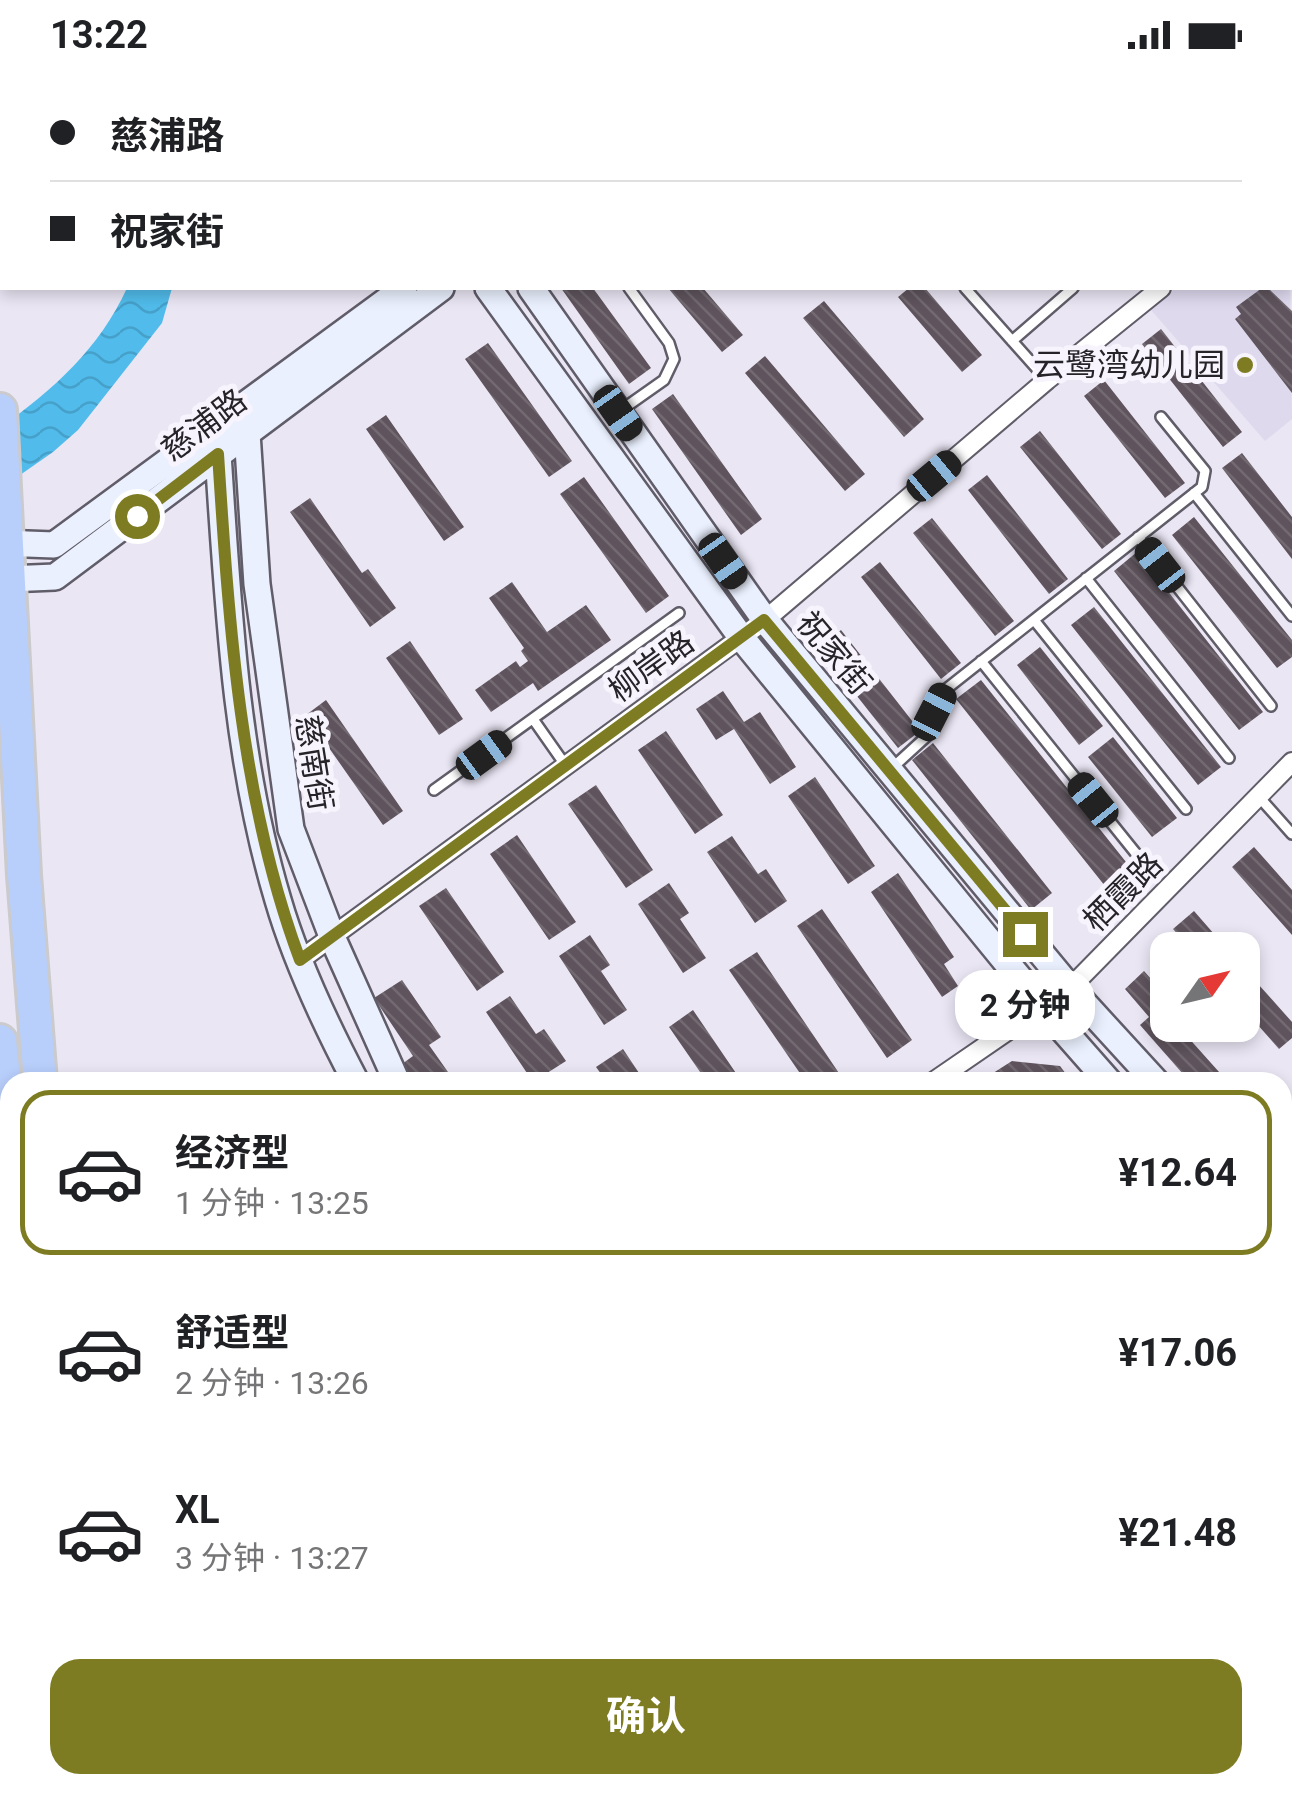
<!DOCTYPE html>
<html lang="zh">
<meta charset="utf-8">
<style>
body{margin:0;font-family:Roboto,"Noto Sans SC",sans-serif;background:#f2f2f2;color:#202124;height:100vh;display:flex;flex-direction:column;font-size:38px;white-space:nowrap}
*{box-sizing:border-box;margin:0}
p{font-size:32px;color:#757577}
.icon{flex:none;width:55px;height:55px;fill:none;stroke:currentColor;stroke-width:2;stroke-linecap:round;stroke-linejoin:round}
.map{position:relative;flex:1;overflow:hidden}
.drawer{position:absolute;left:0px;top:1002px;width:1292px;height:722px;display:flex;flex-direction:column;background:#fff;border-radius:30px 30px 0 0;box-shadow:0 5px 15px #0003}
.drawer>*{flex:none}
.guide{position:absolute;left:0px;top:0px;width:1292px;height:220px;box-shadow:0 5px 15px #0003;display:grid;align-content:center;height:220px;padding:0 50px;background:#fff}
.needle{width:65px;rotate:56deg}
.fabs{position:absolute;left:1150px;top:862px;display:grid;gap:20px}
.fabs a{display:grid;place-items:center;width:110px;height:110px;border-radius:20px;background:#fff;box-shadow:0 5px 15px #0003;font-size:50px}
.end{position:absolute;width:45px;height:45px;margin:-22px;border:12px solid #7e7c23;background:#fff;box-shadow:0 0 0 5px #fff}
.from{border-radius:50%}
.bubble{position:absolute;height:70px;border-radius:30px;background:#fff;box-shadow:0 5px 15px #0003;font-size:32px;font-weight:700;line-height:70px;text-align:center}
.car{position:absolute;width:30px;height:60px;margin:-30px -15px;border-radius:12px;box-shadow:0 0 8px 2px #0007;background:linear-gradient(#222 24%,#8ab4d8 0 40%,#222 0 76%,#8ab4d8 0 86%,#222 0)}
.guide b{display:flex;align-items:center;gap:35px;height:95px;font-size:38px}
.guide b+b{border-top:2px solid #e0e0e0}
.guide i{width:25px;height:25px;background:#202124}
ul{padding:18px 0 0;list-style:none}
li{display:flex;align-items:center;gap:30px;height:165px;margin:0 20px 15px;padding:0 30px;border:5px solid transparent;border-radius:30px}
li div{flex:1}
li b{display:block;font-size:38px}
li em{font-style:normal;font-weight:700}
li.selected{border-color:#7e7c23}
li>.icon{width:90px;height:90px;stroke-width:1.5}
.action{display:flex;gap:20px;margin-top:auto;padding:20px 50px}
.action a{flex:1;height:115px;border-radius:30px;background:#7e7c23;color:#fff;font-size:40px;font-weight:700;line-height:115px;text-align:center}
.status{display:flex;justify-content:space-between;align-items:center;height:70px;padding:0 50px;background:#fff;direction:ltr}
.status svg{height:28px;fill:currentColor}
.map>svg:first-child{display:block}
.built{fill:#dfd9ee}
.water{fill:url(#water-waves)}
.building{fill:url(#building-back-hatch)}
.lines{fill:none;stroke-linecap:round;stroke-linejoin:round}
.lane-casing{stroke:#605c68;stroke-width:14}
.street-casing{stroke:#605c68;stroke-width:22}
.secondary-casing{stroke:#605c68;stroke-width:30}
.highway-casing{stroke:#cbcacc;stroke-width:38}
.lane{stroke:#fff;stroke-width:9}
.street{stroke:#fff;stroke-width:18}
.secondary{stroke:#eaf0fe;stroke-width:25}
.highway{stroke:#b8cefb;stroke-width:32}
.route{stroke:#7e7c23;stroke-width:12}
.poi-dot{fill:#7e7c23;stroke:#f7f4fd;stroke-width:4}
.labels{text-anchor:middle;stroke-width:10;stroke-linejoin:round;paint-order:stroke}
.poi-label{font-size:32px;fill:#262429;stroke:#f7f4fd;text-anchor:end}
.street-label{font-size:32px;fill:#262429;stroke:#f7f4fd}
</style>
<div class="status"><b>13:22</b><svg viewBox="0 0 49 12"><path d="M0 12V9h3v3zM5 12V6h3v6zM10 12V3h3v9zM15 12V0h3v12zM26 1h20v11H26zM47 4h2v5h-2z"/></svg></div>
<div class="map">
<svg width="1292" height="1723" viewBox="0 0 1292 1723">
<defs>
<pattern id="water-waves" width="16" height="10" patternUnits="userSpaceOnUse" patternTransform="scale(2.5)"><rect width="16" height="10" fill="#51bceb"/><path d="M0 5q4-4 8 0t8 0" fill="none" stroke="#46a1ca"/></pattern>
<pattern id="building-back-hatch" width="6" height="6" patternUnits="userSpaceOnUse" patternTransform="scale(2.5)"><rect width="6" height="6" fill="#5f545d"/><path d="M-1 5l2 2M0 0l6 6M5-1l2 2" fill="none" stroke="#726971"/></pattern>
</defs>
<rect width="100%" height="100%" fill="#eae6f4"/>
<!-- built -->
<path class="built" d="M1290,200L1292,349L1265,371L1151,240L1176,218H1290Z"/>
<!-- water -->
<path class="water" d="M127,218H172L162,253L78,360L53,382L0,419V358C54,319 99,279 127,218Z"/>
<!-- building -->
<path class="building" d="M561,218H593L651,298L629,314Z
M668,218H703L743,265L722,282Z
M909,218H925L982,285L962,302L898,227Z
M1262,218H1268L1292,241V323L1235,249L1241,244L1236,237Z
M824,231L924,349L904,367L803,248Z
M1161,259L1242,362L1223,377L1142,274Z
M488,273L572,391L549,407L465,289Z
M765,286L865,404L845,421L745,303Z
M1104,310L1185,413L1165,428L1084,326Z
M673,324L762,449L741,465L652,339Z
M386,345L464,457L444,471L366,359Z
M1040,361L1121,464L1102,479L1020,377Z
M1242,383L1292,447V489L1222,398Z
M987,405L1068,509L1049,524L968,420Z
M584,407L669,526L646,543L560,424Z
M310,428L362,503L368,499L396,538L370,557L290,442Z
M1194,447L1292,570V587L1277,598L1172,465Z
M932,448L1014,551L995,566L913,463Z
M1137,482L1263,642L1239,660L1114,501Z
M880,492L961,593L941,609L861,507Z
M512,512L547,562L586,535L611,570L538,621L533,613L491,642L475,620L516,591L520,597L528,591L521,581L524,578L489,528Z
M1094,537L1221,697L1198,715L1071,555Z
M841,560L920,661L898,678L819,578Z
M410,571L463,649L439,665L386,588Z
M1040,577L1103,656L1079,675L1017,595Z
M981,610L1130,797L1105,816L956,629Z
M723,621L744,652L760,642L796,697L770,714L734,659L716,670L696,639Z
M326,630L403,741L383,755L306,645Z
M666,661L723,745L695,764L638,680Z
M1113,667L1177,748L1152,767L1088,687Z
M933,673L1052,823L1031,840L912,690Z
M815,707L875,796L848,814L788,726Z
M596,715L653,800L626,818L568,734Z
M517,765L576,852L549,870L490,784Z
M732,766L758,804L766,799L787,831L755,853L707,782Z
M1254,777L1292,820V865L1232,797Z
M898,803L954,887L944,894L958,916L942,927L871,822Z
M669,813L689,843L680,849L706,888L683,903L638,834Z
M446,818L504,902L477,921L419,836Z
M822,839L912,970L887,988L797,856Z
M1194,841L1228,880H1192L1173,859Z
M590,865L610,895L601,901L627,940L604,955L559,886Z
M757,882L845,1012H806L729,900Z
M1242,896L1292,952V968L1279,979L1242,937Z
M1144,901L1168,928L1160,936L1168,944V955H1177L1228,1012H1190L1140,955L1149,947L1125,919Z
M402,910L441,967L429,975L455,1012H414L402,994L413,986L374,928Z
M510,926L536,964L544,959L566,991L533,1012L486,942Z
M693,940L742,1012H707L669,957Z
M623,979L645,1012H607L596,997Z
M1012,991L1060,996L1072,1012H979Z
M1282,1076L1292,1087V1129L1282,1118Z
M1282,1420L1292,1431V1467L1282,1457Z
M1282,1654L1292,1663V1681L1285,1689Z
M1191,1715H1226L1235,1723H1200Z"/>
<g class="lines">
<defs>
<path id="lane" d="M1059,0L1061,2
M892,2L897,0
M1290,136L1292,135
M965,218L1047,310
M1012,271L1073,218
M620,341L664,310L674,289L669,273L629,218
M1194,423L1292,546
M1138,467L1271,636
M1086,508L1229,688
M1034,550L1186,739
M981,591L1138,786
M533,649L566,696
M891,699L927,666L945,620L1202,417L1205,401L1161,347
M434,720L679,543
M1259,727L1292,764"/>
<path id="street" d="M300,890L765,550L1047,310L1161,218
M933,1012L1070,918L1292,692"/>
<path id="secondary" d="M1124,0L1126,2
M767,2L771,0
M811,2L815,0
M1290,182L1292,184
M488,218L741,567L1043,937L1109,1012
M531,218L765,550L1070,918L1156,1012
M247,363L257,514L291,759L333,869L397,1012
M218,384C228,533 235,687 278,830C296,892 326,955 356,1012
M0,473L54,475L404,218
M0,497L8,509L55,507L441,218
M1282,1151L1292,1161
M1282,1208L1292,1219
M1282,1303L1292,1295
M1282,1344L1292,1336
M0,1384L10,1400
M171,1715L175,1723
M976,1715L985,1723
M1028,1715L1037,1723"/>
<path id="highway" d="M0,340L24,805L40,1012
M0,971L10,1060
M209,1715L213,1723
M245,1715L249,1723"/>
</defs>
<!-- lane casing -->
<use href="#lane" class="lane-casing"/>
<!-- street casing -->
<use href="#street" class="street-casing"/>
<!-- secondary casing -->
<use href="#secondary" class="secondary-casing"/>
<!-- highway casing -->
<use href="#highway" class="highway-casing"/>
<!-- lane -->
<use href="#lane" class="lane"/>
<!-- street -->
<use href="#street" class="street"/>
<!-- secondary -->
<use href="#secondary" class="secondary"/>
<!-- highway -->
<use href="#highway" class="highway"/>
</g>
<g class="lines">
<!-- route -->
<path class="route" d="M137,446L218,384C229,555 240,729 300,890L764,550L1025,864"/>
</g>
<!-- markers -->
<circle class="poi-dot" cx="1245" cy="295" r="10"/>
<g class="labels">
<!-- poi labels -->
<g class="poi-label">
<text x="1225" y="306">云鹭湾幼儿园</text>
</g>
<!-- street labels -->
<g class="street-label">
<text transform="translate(204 355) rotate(-37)" y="11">慈浦路</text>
<text transform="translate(834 583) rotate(50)" y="11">祝家街</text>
<text transform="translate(651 596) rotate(-36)" y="11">柳岸路</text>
<text transform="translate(314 693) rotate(81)" y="11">慈南街</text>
<text transform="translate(1123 822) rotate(-45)" y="11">栖霞路</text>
</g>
</g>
</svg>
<div class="fabs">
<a><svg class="needle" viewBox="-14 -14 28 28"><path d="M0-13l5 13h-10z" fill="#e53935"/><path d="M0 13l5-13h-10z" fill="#757577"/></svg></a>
</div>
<i class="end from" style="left:137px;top:446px"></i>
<i class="end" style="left:1025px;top:864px"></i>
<div class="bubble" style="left:955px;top:900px;width:140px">2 分钟</div>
<i class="car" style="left:618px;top:343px;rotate:145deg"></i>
<i class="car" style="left:934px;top:406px;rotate:50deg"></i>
<i class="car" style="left:723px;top:491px;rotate:145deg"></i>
<i class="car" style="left:1160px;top:495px;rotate:322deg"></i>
<i class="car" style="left:934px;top:642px;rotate:27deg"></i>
<i class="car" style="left:484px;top:685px;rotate:54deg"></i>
<i class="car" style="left:1093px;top:730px;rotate:321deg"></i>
<div class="guide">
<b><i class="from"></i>慈浦路</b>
<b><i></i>祝家街</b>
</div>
<section class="drawer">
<ul>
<li class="selected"><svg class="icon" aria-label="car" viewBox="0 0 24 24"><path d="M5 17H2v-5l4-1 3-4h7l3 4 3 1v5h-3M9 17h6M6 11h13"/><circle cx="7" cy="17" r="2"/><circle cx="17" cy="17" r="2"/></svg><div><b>经济型</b><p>1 分钟 · 13:25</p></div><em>¥12.64</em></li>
<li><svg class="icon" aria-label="car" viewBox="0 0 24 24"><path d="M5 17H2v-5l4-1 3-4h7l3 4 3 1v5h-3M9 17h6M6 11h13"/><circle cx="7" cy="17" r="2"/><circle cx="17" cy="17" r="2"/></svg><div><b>舒适型</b><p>2 分钟 · 13:26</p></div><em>¥17.06</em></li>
<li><svg class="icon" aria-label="car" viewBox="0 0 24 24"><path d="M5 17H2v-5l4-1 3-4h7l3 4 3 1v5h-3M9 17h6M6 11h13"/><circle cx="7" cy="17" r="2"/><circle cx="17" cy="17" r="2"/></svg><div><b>XL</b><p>3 分钟 · 13:27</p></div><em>¥21.48</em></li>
</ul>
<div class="action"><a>确认</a></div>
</section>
</div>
